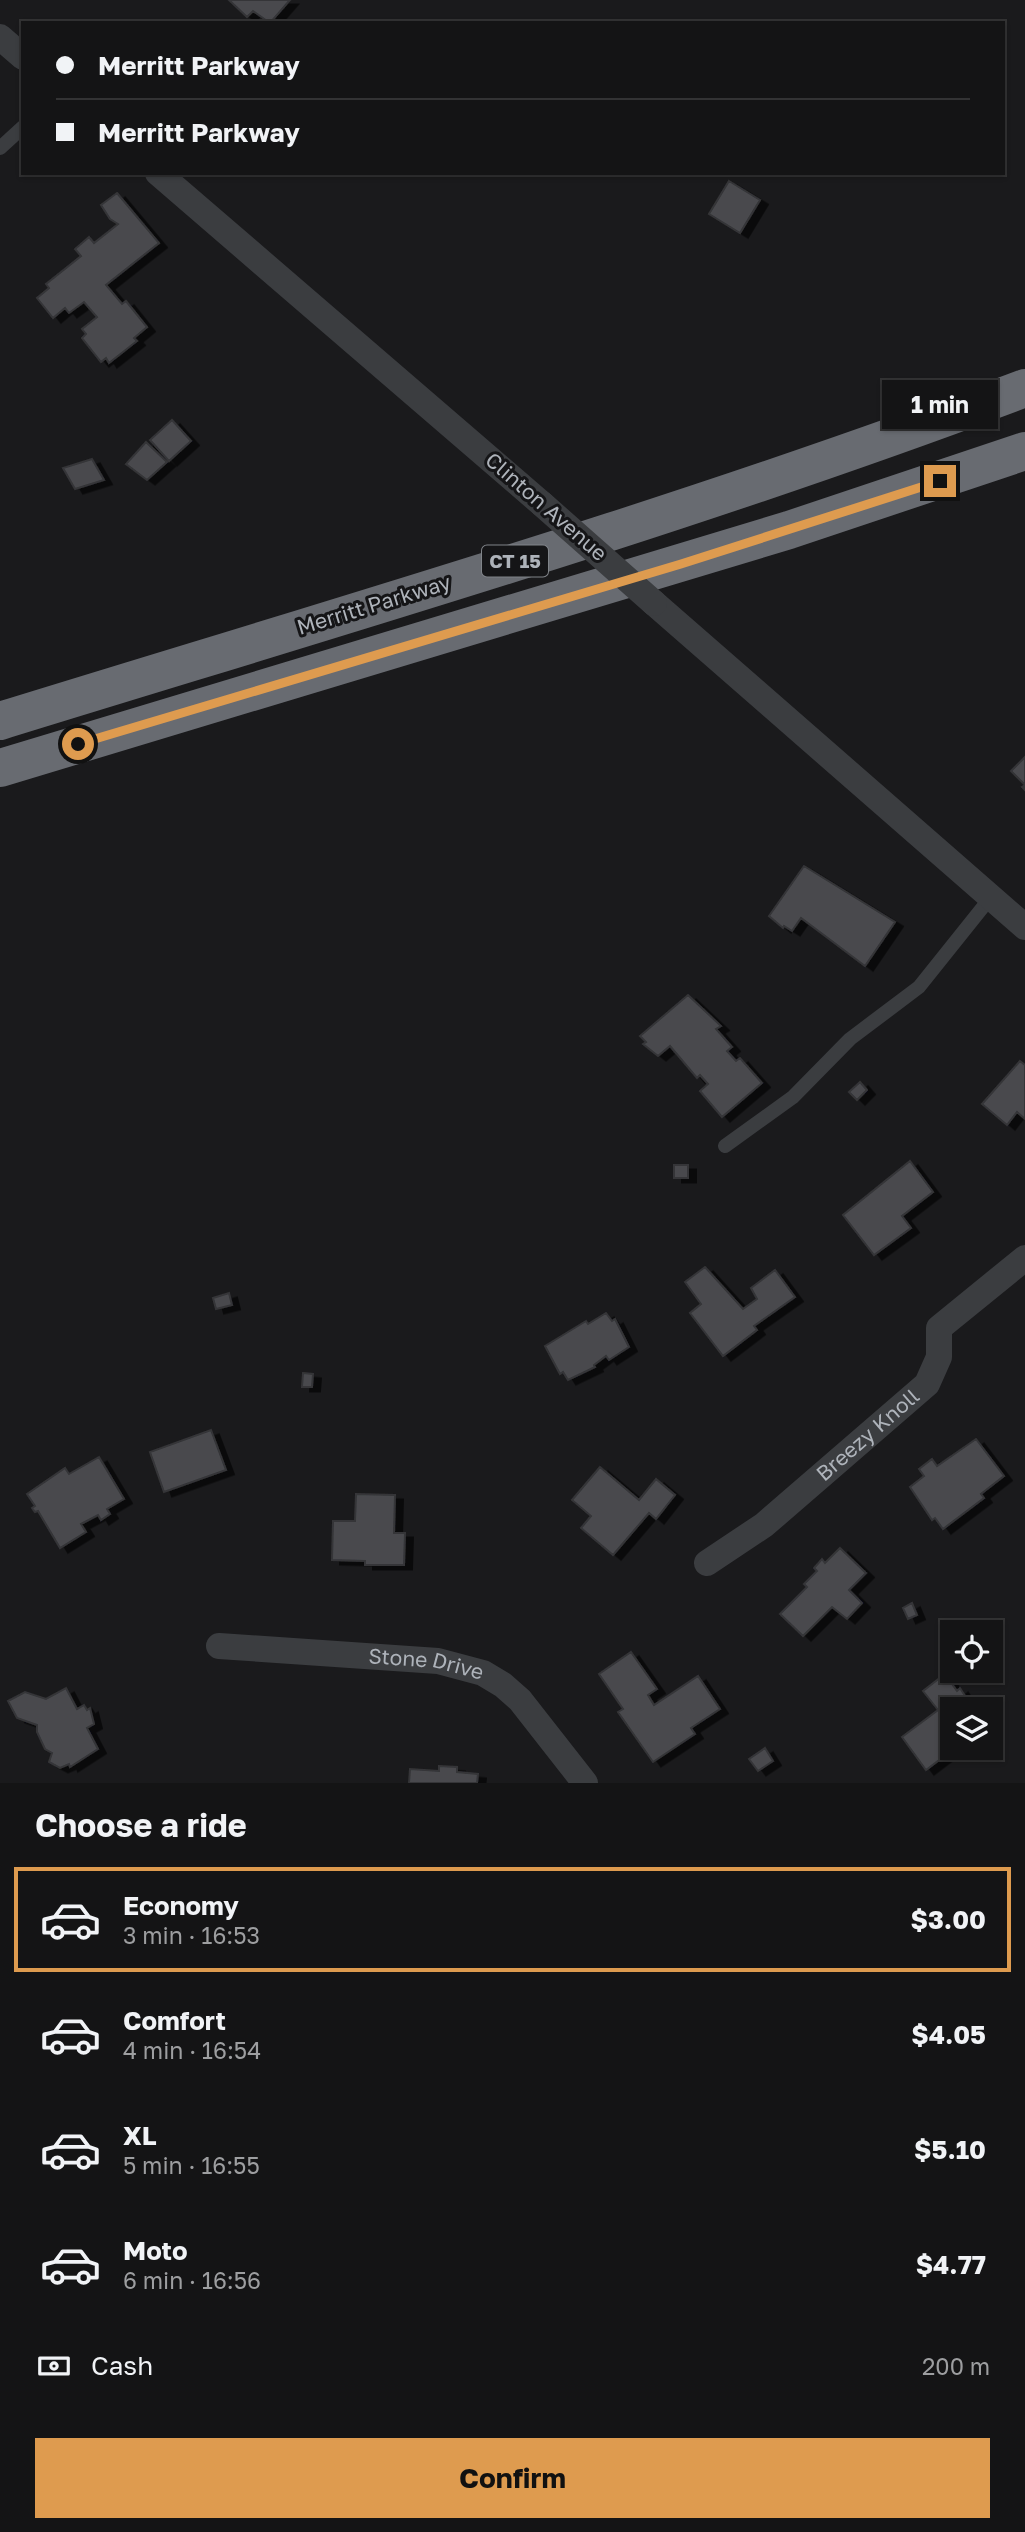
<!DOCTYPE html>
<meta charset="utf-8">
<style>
body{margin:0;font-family:"Golos Text",sans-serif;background:#1d1d1e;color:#f1f3f6;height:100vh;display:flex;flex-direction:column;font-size:26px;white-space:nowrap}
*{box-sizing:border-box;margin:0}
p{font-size:23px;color:#9d9ea0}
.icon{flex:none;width:38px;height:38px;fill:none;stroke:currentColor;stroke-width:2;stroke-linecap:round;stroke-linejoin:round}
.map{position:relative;height:1783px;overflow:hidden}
.panel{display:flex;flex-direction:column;background:#141415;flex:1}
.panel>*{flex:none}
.banner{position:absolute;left:21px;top:21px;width:984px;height:154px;border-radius:0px;box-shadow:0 2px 5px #0004,0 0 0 2px #333334;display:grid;align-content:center;height:154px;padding:0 35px;background:#141415}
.tools{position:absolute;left:940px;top:1620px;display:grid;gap:14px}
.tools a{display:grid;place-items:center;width:63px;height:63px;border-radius:0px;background:#141415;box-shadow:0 2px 5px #0004,0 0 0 2px #333334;font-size:35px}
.end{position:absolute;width:32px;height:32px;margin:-16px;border:9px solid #de9b4f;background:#111;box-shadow:0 0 0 4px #111}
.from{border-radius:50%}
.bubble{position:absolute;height:49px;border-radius:0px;background:#141415;box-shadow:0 2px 5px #0004,0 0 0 2px #333334;font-size:23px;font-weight:700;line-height:49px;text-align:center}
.banner b{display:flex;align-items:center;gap:24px;height:66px;font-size:26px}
.banner b+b{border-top:2px solid #333334}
.banner i{width:18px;height:18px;background:#f1f3f6}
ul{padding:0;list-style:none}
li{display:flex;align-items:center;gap:21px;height:105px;margin:0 14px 10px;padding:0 21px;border:4px solid transparent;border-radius:0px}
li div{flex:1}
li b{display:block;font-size:26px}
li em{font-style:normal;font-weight:700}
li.on{border-color:#de9b4f}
li>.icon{width:63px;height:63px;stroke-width:1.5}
h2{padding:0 35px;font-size:32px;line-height:84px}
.pay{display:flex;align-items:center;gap:18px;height:77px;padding:0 35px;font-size:26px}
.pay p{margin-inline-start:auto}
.button{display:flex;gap:14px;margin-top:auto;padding:14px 35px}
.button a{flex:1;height:80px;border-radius:0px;background:#de9b4f;color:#111;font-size:28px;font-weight:700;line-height:80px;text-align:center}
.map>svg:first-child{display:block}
.building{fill:#494a4e;stroke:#343437;stroke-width:2;filter:url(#shadow)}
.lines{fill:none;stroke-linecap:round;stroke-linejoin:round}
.lane{stroke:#3b3d40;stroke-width:14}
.street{stroke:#3b3d40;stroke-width:26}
.highway{stroke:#686b71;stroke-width:38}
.street-bridge{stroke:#3b3d40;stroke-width:26}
.route{stroke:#de9b4f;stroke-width:9}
.labels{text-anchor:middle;stroke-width:6;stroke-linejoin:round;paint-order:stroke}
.shield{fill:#151517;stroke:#808489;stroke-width:2}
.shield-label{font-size:19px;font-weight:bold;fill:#aeb3ba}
.street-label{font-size:21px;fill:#aeb3ba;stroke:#151517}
</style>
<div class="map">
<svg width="1025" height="1783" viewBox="0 0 1025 1783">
<defs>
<filter id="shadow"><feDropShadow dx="8" dy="4.5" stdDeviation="0" flood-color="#0009"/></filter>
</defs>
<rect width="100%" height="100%" fill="#1a1a1c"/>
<!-- building -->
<path class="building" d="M229,0H290L270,23L253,11L247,17Z
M729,181L760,200L740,233L709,214Z
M117,193L159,243L106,285L122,304L126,301L147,327L134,338L137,341L109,363L106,358L101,362L82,338L86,334L82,329L97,317L84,302L69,313L65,308L53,318L37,298L49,288L46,284L81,256L75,249L89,237L94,243L118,224L110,219L101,205Z
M172,420L191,441L169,461L150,440Z
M146,442L167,462L147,480L126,464Z
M92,459L104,480L75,489L63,468Z
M1025,757V790L1022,787L1025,785L1011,771Z
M804,866L895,922L865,966L801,918L792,931L784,926L783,928L769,916Z
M688,995L721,1026L716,1029L732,1047L727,1051L736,1061L740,1058L762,1083L722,1117L700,1091L708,1084L700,1075L697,1078L670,1046L658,1056L643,1044L646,1042L640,1036Z
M1020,1061L1025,1065V1119L1017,1112L1007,1125L982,1104Z
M860,1082L867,1090L857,1100L849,1092Z
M910,1161L933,1192L902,1216L911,1228L874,1255L843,1215Z
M674,1165H688V1178H674Z
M705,1267L743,1309L757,1299L751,1288L775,1270L795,1297L754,1326L757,1330L723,1356L690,1313L701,1304L685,1282Z
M229,1293L232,1305L216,1309L213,1298Z
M606,1313L612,1321L615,1319L629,1347L609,1360L606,1356L594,1365L595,1367L568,1380L563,1372L560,1374L545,1346L586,1321L588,1324Z
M303,1373L313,1374L312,1387H302Z
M211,1430L226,1470L164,1492L150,1452Z
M976,1439L1004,1476L981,1494L984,1498L943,1529L935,1518L932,1520L910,1487L924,1476L919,1469L932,1459L937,1466Z
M99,1457L124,1499L107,1509L110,1514L101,1520L98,1515L81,1524L86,1532L60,1548L38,1511L35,1512L32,1508L35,1506L27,1494L65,1468L69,1474Z
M600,1467L639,1500L656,1479L675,1495L656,1519L649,1513L613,1555L581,1528L591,1516L572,1500Z
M356,1494L395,1495L394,1533H405L404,1565H365V1561L332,1560L333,1521H355Z
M840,1548L866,1573L849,1590L862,1603L847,1619L832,1607L803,1636L780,1614L807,1587L804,1584L817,1571L814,1568L822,1559L825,1563Z
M912,1603L917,1615L908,1619L903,1608Z
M631,1652L657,1689L648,1695L654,1705L698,1676L720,1709L691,1728L695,1734L653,1762L618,1712L623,1709L599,1674Z
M945,1674L957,1691L960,1688L974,1710H952V1748H955L926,1770L902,1737L938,1710L923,1691Z
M66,1688L77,1709L84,1705L87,1710L90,1708L94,1724L87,1728L98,1749L70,1767L69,1764L60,1768L49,1762L52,1753L45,1749L37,1732V1725L17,1718L8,1701L25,1692L46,1699Z
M765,1748L773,1761L758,1771L749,1759Z
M439,1766L457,1767V1772L478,1774L477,1783H409L410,1769L439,1771Z"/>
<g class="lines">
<!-- lane -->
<path class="lane" d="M0,148L23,127
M725,1146L793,1097L850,1039L919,987L991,897"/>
<!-- street -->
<g class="street">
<path d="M0,37L23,57"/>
<path d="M158,173L542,504"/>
<path d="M654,603L1025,927"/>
<path id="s1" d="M707,1563L764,1525L927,1384L939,1357V1328L1025,1258"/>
<path id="s2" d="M219,1646L438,1661L483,1673L503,1685L520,1700L585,1783"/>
</g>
<!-- highway -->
<path class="highway" d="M0,721C343,615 689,515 1025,388
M0,768L789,530L1025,451"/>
<!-- street-bridge -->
<path class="street-bridge" d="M542,504L654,603"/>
</g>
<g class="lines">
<!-- route -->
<path class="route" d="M78,744L681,564L940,481"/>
</g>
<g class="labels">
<!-- shield labels -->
<rect class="shield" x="482" y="545.5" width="66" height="31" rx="5"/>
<g class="shield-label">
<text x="515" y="568">CT 15</text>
</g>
<!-- street labels -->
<g class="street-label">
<text transform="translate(546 507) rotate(41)" y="7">Clinton Avenue</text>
<text transform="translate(374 605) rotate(-17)" y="7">Merritt Parkway</text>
<text dy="7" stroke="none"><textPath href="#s1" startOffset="206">Breezy Knoll</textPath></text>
<text dy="7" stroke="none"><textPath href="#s2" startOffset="208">Stone Drive</textPath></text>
</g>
</g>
</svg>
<div class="tools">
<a><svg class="icon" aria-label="locate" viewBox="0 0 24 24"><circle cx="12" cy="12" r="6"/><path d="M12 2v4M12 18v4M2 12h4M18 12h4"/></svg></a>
<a><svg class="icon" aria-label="layers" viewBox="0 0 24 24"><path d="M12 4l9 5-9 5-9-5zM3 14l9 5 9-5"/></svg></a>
</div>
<i class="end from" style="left:78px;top:744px"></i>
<i class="end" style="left:940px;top:481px"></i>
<div class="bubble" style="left:882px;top:380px;width:116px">1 min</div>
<div class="banner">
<b><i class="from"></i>Merritt Parkway</b>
<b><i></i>Merritt Parkway</b>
</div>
</div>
<section class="panel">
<h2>Choose a ride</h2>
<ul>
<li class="on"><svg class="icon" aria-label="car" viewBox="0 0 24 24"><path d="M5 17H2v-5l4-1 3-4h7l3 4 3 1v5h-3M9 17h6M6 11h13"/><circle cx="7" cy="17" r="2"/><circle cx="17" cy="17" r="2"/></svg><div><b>Economy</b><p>3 min · 16:53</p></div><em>$3.00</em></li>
<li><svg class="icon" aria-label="car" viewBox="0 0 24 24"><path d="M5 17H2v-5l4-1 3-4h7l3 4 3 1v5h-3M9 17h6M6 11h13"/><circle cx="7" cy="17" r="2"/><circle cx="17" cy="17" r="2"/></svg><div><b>Comfort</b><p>4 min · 16:54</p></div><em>$4.05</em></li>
<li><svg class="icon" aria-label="car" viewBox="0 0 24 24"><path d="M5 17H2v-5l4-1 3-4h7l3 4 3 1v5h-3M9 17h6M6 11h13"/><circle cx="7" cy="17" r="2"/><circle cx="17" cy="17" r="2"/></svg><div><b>XL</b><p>5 min · 16:55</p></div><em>$5.10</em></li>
<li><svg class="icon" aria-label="car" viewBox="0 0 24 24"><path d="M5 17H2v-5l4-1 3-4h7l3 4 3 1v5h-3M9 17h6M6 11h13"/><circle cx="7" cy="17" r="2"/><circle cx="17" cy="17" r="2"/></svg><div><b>Moto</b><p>6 min · 16:56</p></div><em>$4.77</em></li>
</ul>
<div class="pay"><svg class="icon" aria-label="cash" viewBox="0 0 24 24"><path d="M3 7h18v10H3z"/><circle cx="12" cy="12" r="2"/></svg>Cash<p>200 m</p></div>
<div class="button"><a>Confirm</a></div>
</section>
